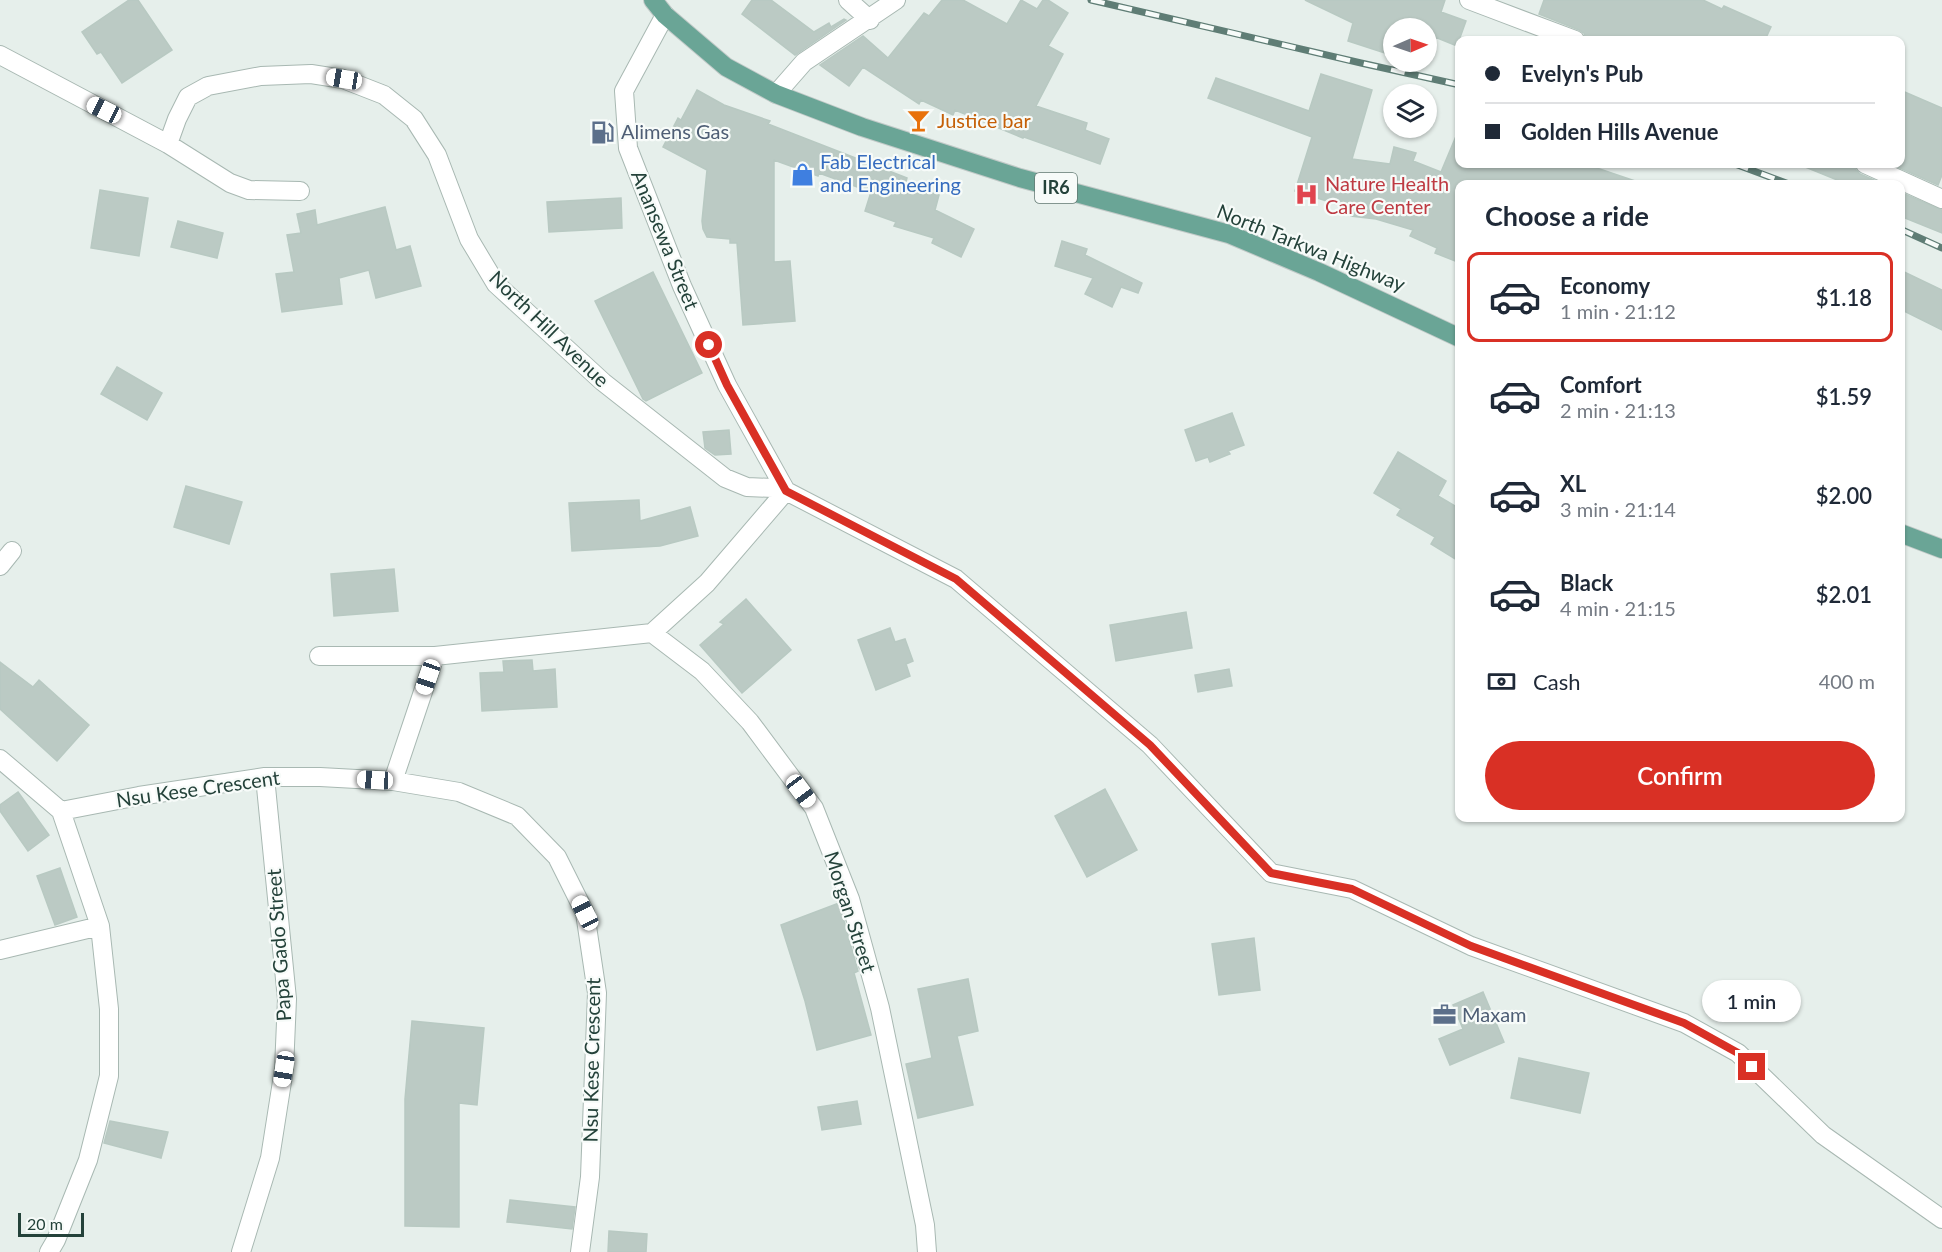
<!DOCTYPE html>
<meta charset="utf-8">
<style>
body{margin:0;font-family:Lato,sans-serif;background:#f2f2f3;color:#1f2937;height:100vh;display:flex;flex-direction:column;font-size:22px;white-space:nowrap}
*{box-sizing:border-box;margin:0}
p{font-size:20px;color:#747a83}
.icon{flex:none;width:33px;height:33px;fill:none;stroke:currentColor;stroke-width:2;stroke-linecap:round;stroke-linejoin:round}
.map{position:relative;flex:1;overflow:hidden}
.sheet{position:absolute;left:1455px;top:180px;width:450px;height:642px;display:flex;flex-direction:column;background:#fff;border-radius:12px;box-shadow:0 2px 4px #0004}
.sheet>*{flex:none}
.guide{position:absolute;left:1455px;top:36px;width:450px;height:132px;border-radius:12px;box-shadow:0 2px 4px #0004;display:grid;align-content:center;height:132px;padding:0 30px;background:#fff}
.needle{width:39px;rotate:88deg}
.tools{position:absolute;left:1383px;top:18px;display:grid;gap:12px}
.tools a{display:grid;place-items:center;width:54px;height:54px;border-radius:50%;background:#fff;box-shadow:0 2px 4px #0004;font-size:30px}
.scale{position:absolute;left:18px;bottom:15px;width:66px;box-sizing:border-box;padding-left:6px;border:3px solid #24423a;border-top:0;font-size:16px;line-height:21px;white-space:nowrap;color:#24423a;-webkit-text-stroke:4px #f7fbf9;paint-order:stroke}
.end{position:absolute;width:27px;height:27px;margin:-14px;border:8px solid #d93025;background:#fff;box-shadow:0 0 0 3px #fff}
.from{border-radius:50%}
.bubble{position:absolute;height:42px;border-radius:21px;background:#fff;box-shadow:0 2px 4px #0004;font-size:20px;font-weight:600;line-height:42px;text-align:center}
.car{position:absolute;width:18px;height:36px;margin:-18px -9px;border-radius:8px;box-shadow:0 0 4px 2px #0007;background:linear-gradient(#fff 24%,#345 0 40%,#fff 0 76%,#345 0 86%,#fff 0)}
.guide b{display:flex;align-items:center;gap:21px;height:57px;font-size:22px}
.guide b+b{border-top:2px solid #e0e1e3}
.guide i{width:15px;height:15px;background:#1f2937}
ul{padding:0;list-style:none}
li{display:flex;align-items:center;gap:18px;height:90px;margin:0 12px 9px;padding:0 18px;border:3px solid transparent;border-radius:12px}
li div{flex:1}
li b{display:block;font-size:22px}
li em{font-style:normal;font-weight:600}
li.current{border-color:#d93025}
li>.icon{width:54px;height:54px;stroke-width:1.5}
h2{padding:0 30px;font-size:27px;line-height:72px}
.pay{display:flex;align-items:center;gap:15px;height:66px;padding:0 30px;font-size:22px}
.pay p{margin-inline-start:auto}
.primary-button{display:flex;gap:12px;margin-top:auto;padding:12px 30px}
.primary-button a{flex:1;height:69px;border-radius:36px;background:#d93025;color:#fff;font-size:24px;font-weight:600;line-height:69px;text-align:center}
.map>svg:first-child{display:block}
.building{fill:#bbcac4;stroke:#b8c9c2;stroke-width:1.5}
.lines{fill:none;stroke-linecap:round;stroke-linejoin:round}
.street-casing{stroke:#a8b8b2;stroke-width:20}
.primary-casing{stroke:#c2cac8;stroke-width:20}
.street{stroke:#fff;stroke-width:18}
.primary{stroke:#6aa596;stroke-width:18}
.rail-casing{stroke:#5f7d75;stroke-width:7}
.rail{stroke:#f7fbf9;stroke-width:4.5;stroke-dasharray:14;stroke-linecap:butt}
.route{stroke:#d93025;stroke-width:8}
.labels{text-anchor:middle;stroke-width:4.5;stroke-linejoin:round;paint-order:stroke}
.shield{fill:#f7fbf9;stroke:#637a73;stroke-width:1.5}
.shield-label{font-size:18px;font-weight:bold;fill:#24423a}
.food-label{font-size:20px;fill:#c56008;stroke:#f7fbf9;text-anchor:start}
.service-label{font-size:20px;fill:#4e5e75;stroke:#f7fbf9;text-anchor:start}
.shop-label{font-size:20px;fill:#366cbe;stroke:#f7fbf9;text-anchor:start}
.health-label{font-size:20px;fill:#be3a42;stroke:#f7fbf9;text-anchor:start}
.street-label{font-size:20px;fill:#24423a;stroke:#f7fbf9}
</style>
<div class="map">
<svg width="1942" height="1252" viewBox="0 0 1942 1252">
<rect width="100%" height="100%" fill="#e6efeb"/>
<!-- building -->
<path class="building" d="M129,0H138L172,50L122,83L101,52L97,54L82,32Z
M752,0H771L814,32L829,23L831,27L844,19L846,20L795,55L742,14Z
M942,0H963L1007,24L1021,0L1037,9L1043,0H1048L1068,13L1048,46L1063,54L1036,106L1087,123L1085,130L1109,139L1100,164L1024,137L1023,138L955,110L953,115L921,100L919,104L863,67L849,86L820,65L863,36L888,58L924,13L929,16Z
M1305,0H1445L1441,12L1466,21L1457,46L1435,37L1432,51L1426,49V28H1394V35L1391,34L1385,53L1348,41L1353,23Z
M1544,0H1703L1722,9L1724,6L1771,27L1765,40H1586L1584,33L1579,30L1539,14Z
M1321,74L1372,90L1352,159L1390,164L1394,147L1416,153L1413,161L1441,172L1459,129L1460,164H1585L1638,182L1637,184H1460V263L1435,253L1437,248L1410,236L1413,230L1376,219L1351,216L1352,209L1295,191L1312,137L1208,98L1216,78L1309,111Z
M697,90L724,105L770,121L768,124L907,178L905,185L939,195L935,210L974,229L961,257L932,243L934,238L894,226L896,222L865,211L871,192L819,173L818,176L774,160V262L790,261L795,321L743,325L737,243H730V239L707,237L703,229L702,221L707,170L663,147L678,118L681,120Z
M1900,90L1942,108V175L1938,185L1891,164H1900Z
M1798,164H1854L1856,170L1860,174L1883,184H1847Z
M100,190L148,198L139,256L91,248Z
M1900,192L1942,210V233L1900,216Z
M621,198L622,228L549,232L547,202Z
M385,207L396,250L410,246L421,286L376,298L369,270L339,278L342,304L282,312L276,274L294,272L287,235L301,233L297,214L315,210L317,225Z
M178,221L223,233L217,258L171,247Z
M1062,241L1087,249L1085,255L1142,283L1138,293L1121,287L1112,307L1085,294L1093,278L1055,266Z
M1900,270L1942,290V330L1900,309Z
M653,272L702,373L646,401L643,399L595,301Z
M117,367L162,393L147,420L101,394Z
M1232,413L1244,445L1228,451L1230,454L1210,462L1208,457L1196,461L1185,430Z
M729,430L731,454L715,455L705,448L703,432Z
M1398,452L1446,481L1438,496L1460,509V562L1431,544L1435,537L1397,515L1401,509L1374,493Z
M186,486L242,502L229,544L174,527Z
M639,500L640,521L690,507L698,536L660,546L572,551L569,503Z
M394,569L398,611L334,616L331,574Z
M746,599L791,650L742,693L700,645L724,624L720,622Z
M1186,612L1192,648L1116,661L1110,625Z
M890,628L895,642L905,639L913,661L906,664L910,676L876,690L858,640Z
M532,660L533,671L555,669L557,707L482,711L480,673L504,672L503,661Z
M0,662L33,687L39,680L89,725L57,761L0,709Z
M1229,669L1232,686L1198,692L1195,675Z
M1105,789L1137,850L1087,877L1055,816Z
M18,792L49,835L28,851L0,811V805Z
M60,868L77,917L55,925L37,876Z
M839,903L858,971L854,973L871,1035L817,1050L805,1001L781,925Z
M1254,938L1260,990L1219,995L1212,944Z
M968,979L978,1031L957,1036L973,1105L918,1118L906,1064L932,1058L918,989Z
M1483,992L1504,1042L1450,1065L1439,1039L1463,1029L1453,1005Z
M412,1021L484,1028L477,1105L459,1103V1227L405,1226V1099Z
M1519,1058L1589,1073L1580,1113L1511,1098Z
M857,1101L861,1124L822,1130L818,1107Z
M110,1121L168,1132L161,1158L104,1143Z
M510,1200L575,1207L572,1229L507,1222Z
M609,1231L647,1234L646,1252H608Z"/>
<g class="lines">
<defs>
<path id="street" d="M848,0L870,20
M1469,0L1575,40
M665,15L624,91L628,148L682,286L727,385L786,491
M0,55L168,144L230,183L249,190L300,191
M776,94L804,62L896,0
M168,144L177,119L188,97L208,86L261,76L311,74L343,79L384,95L414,119L437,155L469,239L496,284L603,382L725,478L747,487L773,488L786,491L956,579L1150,745L1271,873L1352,889L1471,946L1684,1023L1738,1053L1823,1135L1942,1219
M1865,164L1942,199
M0,566L12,551
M652,633L702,671L750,722L814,808L850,899L880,1008L925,1225L927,1252
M319,656H435
M0,759L61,811
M393,781L435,656L652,633L707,583L786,491
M61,811L139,796L265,777H320L393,781L459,792L517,816L557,857L585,913L597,993L590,1177L580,1252
M0,950L100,926
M49,1252L56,1240L88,1160L109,1076V1009L100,926L61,811
M241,1252L270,1158L284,1069L287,999L265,777"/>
<path id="primary" d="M653,0L665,15L726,67L776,94L862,127L1020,178L1229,234L1319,272L1460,338
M1900,533L1942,549"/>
</defs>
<!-- street casing -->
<use href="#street" class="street-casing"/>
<!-- primary casing -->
<use href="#primary" class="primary-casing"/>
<!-- street -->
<use href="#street" class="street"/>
<!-- primary -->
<use href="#primary" class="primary"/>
<defs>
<path id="rail" d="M1091,0L1361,63L1460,85
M1735,164L1789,184
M1900,229L1942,248"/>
</defs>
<!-- rail casing -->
<use href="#rail" class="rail-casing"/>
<!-- rail -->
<use href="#rail" class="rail"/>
</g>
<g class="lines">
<!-- route -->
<path class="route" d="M709,345L727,385L786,491L956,579L1150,745L1271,873L1352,889L1471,946L1684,1023L1738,1053L1752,1067"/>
</g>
<!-- icons -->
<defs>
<symbol id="bar-bare" viewBox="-9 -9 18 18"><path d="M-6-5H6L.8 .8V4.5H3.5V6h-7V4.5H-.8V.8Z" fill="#e8710a" stroke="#f7fbf9" stroke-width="2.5" paint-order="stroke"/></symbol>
<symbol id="fuel-bare" viewBox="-9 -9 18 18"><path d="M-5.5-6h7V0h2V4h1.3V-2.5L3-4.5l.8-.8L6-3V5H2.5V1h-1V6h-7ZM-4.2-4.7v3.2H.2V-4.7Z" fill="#5c6f8a" stroke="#f7fbf9" stroke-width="2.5" paint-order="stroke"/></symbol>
<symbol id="shop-bare" viewBox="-9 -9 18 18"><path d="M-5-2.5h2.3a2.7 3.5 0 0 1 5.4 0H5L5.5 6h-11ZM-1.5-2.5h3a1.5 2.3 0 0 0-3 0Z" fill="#3f7fe0" stroke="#f7fbf9" stroke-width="2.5" paint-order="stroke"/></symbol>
<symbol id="hospital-bare" viewBox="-9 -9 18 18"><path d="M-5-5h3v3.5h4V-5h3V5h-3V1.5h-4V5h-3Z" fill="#e0444e" stroke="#f7fbf9" stroke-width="2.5" paint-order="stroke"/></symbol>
<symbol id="office-bare" viewBox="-9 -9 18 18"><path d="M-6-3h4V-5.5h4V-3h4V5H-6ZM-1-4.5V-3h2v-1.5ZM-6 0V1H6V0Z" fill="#5c6f8a" stroke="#f7fbf9" stroke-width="2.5" paint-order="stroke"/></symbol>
</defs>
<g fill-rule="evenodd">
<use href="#bar-bare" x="902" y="104" width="33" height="33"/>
<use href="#fuel-bare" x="586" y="116" width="33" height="33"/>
<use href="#shop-bare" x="786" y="158" width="33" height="33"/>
<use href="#hospital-bare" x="1290" y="178" width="33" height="33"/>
<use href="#office-bare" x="1428" y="998" width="33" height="33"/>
</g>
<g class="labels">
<!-- shield labels -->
<rect class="shield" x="1035" y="173" width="42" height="30" rx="4.5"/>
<g class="shield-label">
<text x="1056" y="194">IR6</text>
</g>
<!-- food labels -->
<g class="food-label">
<text x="937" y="128">Justice bar</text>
</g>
<!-- service labels -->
<g class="service-label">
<text x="621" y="139">Alimens Gas</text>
<text x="1462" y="1022">Maxam</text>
</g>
<!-- shop labels -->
<g class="shop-label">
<text x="820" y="169">Fab Electrical<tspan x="820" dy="23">and Engineering</tspan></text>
</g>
<!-- health labels -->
<g class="health-label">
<text x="1325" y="191">Nature Health<tspan x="1325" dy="23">Care Center</tspan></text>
</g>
<!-- street labels -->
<g class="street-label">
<text transform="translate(665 240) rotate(68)" y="7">Anansewa Street</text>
<text transform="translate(1311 248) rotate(22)" y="7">North Tarkwa Highway</text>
<text transform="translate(549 329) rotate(44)" y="7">North Hill Avenue</text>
<text transform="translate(198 789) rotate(-8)" y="7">Nsu Kese Crescent</text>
<text transform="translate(850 912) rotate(72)" y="7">Morgan Street</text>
<text transform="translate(279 945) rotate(-94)" y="7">Papa Gado Street</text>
<text transform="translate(592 1060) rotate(-89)" y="7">Nsu Kese Crescent</text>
</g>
</g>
</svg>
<div class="tools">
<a><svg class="needle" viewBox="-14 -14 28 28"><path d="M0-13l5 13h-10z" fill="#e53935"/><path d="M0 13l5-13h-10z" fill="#747a83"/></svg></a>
<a><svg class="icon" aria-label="layers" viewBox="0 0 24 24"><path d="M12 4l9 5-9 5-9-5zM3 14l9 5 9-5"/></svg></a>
</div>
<div class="scale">20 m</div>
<i class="end from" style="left:709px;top:345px"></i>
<i class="end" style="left:1752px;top:1067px"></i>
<div class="bubble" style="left:1702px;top:980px;width:99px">1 min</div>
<i class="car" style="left:344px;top:79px;rotate:279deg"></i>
<i class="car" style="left:104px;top:110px;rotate:296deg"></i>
<i class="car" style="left:428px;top:677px;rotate:199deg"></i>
<i class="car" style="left:375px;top:780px;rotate:273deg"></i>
<i class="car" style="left:801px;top:791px;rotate:143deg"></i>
<i class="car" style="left:585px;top:913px;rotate:333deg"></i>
<i class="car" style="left:284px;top:1069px;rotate:189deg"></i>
<div class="guide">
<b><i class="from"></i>Evelyn's Pub</b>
<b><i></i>Golden Hills Avenue</b>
</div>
<section class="sheet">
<h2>Choose a ride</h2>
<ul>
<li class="current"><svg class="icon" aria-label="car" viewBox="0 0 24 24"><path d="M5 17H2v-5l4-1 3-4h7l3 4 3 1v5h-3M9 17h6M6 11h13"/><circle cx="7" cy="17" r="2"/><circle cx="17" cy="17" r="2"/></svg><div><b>Economy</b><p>1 min · 21:12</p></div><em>$1.18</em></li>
<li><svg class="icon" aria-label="car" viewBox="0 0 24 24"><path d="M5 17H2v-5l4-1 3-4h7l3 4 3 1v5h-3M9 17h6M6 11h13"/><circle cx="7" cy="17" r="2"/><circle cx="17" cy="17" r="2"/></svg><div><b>Comfort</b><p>2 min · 21:13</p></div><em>$1.59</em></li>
<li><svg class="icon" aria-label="car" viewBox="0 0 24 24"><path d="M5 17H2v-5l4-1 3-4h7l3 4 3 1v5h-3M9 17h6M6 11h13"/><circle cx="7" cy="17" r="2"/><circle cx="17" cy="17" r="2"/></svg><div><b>XL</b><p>3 min · 21:14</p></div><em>$2.00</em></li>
<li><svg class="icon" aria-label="car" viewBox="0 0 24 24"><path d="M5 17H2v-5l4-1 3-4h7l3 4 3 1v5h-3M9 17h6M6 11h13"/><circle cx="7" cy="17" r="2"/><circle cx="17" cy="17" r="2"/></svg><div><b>Black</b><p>4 min · 21:15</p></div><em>$2.01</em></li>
</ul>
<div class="pay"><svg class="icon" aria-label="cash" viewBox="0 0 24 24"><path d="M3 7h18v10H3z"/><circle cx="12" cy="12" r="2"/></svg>Cash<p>400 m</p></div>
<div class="primary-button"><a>Confirm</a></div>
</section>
</div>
